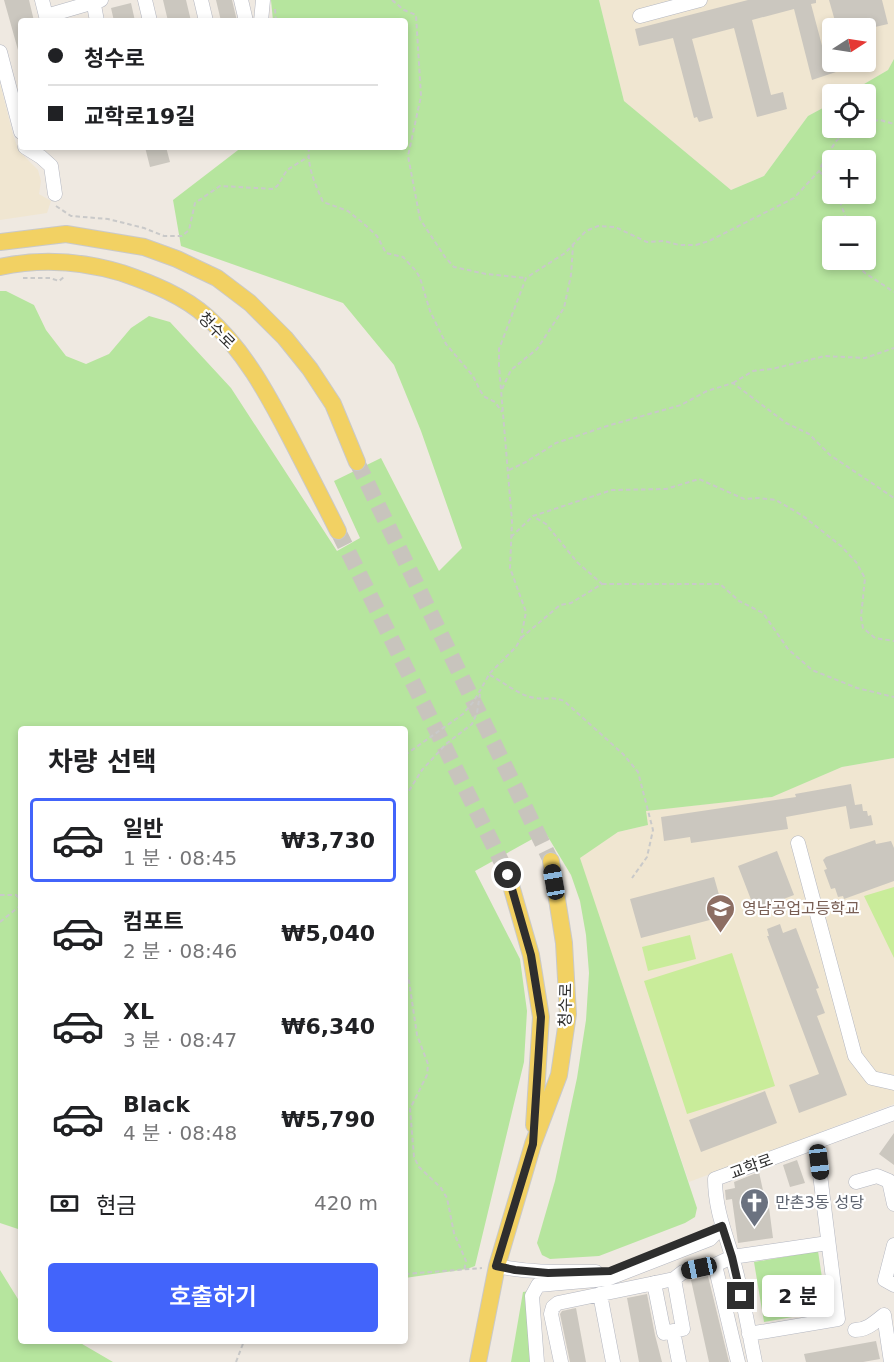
<!DOCTYPE html>
<html lang="ko">
<meta charset="utf-8">
<style>
body{margin:0;font-family:"DejaVu Sans","Noto Sans KR",sans-serif;background:#f6f6f6;color:#202124;height:100vh;display:flex;flex-direction:column;font-size:22px;white-space:nowrap}
*{box-sizing:border-box;margin:0}
p{font-size:20px;color:#757577}
.icon{flex:none;width:33px;height:33px;fill:none;stroke:currentColor;stroke-width:2;stroke-linecap:round;stroke-linejoin:round}
.map{position:relative;flex:1;overflow:hidden}
.panel{position:absolute;left:18px;top:726px;width:390px;height:618px;display:flex;flex-direction:column;background:#fff;border-radius:6px;box-shadow:0 3px 9px #0003}
.panel>*{flex:none}
.banner{position:absolute;left:18px;top:18px;width:390px;height:132px;border-radius:6px;box-shadow:0 3px 9px #0003;display:grid;align-content:center;height:132px;padding:0 30px;background:#fff}
.needle{width:39px;rotate:78deg}
.buttons{position:absolute;left:822px;top:18px;display:grid;gap:12px}
.buttons a{display:grid;place-items:center;width:54px;height:54px;border-radius:6px;background:#fff;box-shadow:0 3px 9px #0003;font-size:30px}
.end{position:absolute;width:27px;height:27px;margin:-14px;border:8px solid #2e2e2e;background:#fff;box-shadow:0 0 0 3px #fff}
.from{border-radius:50%}
.bubble{position:absolute;height:42px;border-radius:6px;background:#fff;box-shadow:0 3px 9px #0003;font-size:20px;font-weight:600;line-height:42px;text-align:center}
.car{position:absolute;width:18px;height:36px;margin:-18px -9px;border-radius:8px;box-shadow:0 0 4px 2px #0007;background:linear-gradient(#222 24%,#8ab4d8 0 40%,#222 0 76%,#8ab4d8 0 86%,#222 0)}
.banner b{display:flex;align-items:center;gap:21px;height:57px;font-size:22px}
.banner b+b{border-top:2px solid #e0e0e0}
.banner i{width:15px;height:15px;background:#202124}
ul{padding:0;list-style:none}
li{display:flex;align-items:center;gap:18px;height:84px;margin:0 12px 9px;padding:0 18px;border:3px solid transparent;border-radius:6px}
li div{flex:1}
li b{display:block;font-size:22px}
li em{font-style:normal;font-weight:600}
li.active{border-color:#4264fb}
li>.icon{width:54px;height:54px;stroke-width:1.5}
h2{padding:0 30px;font-size:27px;line-height:72px}
.pay{display:flex;align-items:center;gap:15px;height:66px;padding:0 30px;font-size:22px}
.pay p{margin-inline-start:auto}
.button{display:flex;gap:12px;margin-top:auto;padding:12px 30px}
.button a{flex:1;height:69px;border-radius:6px;background:#4264fb;color:#fff;font-size:24px;font-weight:600;line-height:69px;text-align:center}
.map>svg:first-child{display:block}
.education{fill:#f0e6d1;fill-rule:evenodd}
.green{fill:#b6e59e;fill-rule:evenodd}
.pitch{fill:#c9ec9a}
.building{fill:#cbc7bf}
.lines{fill:none;stroke-linecap:round;stroke-linejoin:round}
.major-tunnel{stroke:#c8c4bd;stroke-width:16;stroke-dasharray:16 8;stroke-linecap:butt}
.minor-casing{stroke:#b4b7c1;stroke-width:15}
.major-casing{stroke:#c9c9c9;stroke-width:18}
.path{stroke:#c9c9c9;stroke-width:2;stroke-dasharray:4.5 3;stroke-linecap:butt}
.minor{stroke:#fff;stroke-width:14}
.major{stroke:#f2d163;stroke-width:16}
.route{stroke:#2e2e2e;stroke-width:8}
.labels{text-anchor:middle;stroke-width:4.5;stroke-linejoin:round;paint-order:stroke}
.street-label{font-size:16px;fill:#2e2e2e;stroke:#fff}
.education-label{font-size:16px;fill:#785e54;stroke:#fff;text-anchor:start}
.worship-label{font-size:16px;fill:#5b616d;stroke:#fff;text-anchor:start}
</style>
<div class="map">
<svg width="894" height="1362" viewBox="0 0 894 1362">
<rect width="100%" height="100%" fill="#efe9e1"/>
<!-- education -->
<path class="education" d="M599,0H894V59L888,70L847,94H832V103L808,116L764,176L731,190L624,101ZM832,28H866V62H832Z
M0,83L13,135L19,151L38,170L41,181L39,194L51,201L47,213L0,220Z
M894,758V1104L689,1182L579,858L618,832L648,825L645,811L771,797L842,767Z"/>
<!-- green -->
<path class="green" d="M271,0H599L624,101L731,190L764,176L808,116L832,103V128H866V94H847L888,70L894,59V758L842,767L772,797L646,811L648,825L618,832L580,858L697,1208L695,1217L685,1223L599,1256L550,1259L542,1255L537,1243L555,1181L577,1078L586,1020L589,973L586,935L580,901L571,875L545,832L475,871L520,959L527,1011L524,1062L475,1266L467,1269L405,1278V729H21V1230L0,1223V291H6L34,305L46,330L66,356L86,364L109,354L131,328L149,316L170,322L231,388L337,551L360,538L334,481L381,458L439,571L462,548L421,431L394,365L343,303L181,246L173,200L242,147H405V21H273ZM832,160H866V194H832ZM832,226H866V260H832Z
M818,1251L827,1311L764,1322L754,1262Z
M0,1270L21,1304V1341H77L113,1362H0Z
M529,1291L533,1362H511L523,1292Z"/>
<!-- pitch -->
<path class="pitch" d="M894,887V958L864,896Z
M690,935L696,959L648,971L642,947Z
M732,953L775,1086L687,1114L644,981Z"/>
<!-- building -->
<path class="building" d="M4,0H29L34,21H21V49L18,50Z
M163,0H186L191,21H168Z
M216,0H232L237,21H221Z
M748,0H816V3L811,4L825,57L831,56L836,72L812,80L794,9L752,20L771,95L783,92L787,109L757,117L734,28L692,39L713,118L699,122L697,117L694,118L673,38L639,46L635,29Z
M829,0H882L888,24L875,27L876,31L866,34V28H837Z
M131,3L135,21H114L111,8Z
M145,147H166L170,162L150,167Z
M851,784L855,805L862,804L863,811H867L868,816L871,815L873,825L850,829L846,806L786,817L788,829L691,843L690,837L664,841L661,817L796,797L795,794Z
M875,840L876,844L891,841L894,848V881L844,899L843,896L838,897L835,888L831,889L824,870L827,869L823,860L826,857Z
M777,851L794,895L755,910L738,866Z
M714,877L725,916L641,938L630,899Z
M780,924L783,933L796,928L819,988L816,989L825,1013L817,1016L847,1095L799,1113L789,1085L819,1074L767,936H769L767,929Z
M765,1091L777,1123L701,1152L689,1120Z
M894,1133V1165L879,1154Z
M797,1160L805,1183L790,1187L783,1165Z
M759,1172L765,1200H768L773,1238L738,1243L732,1199L726,1200L725,1190L735,1188L734,1182Z
M708,1276L729,1362H709L691,1280Z
M647,1294L655,1335L662,1362H639L627,1298Z
M576,1308L586,1362H570L560,1314L562,1311Z
M876,1341L880,1359L863,1362H806L804,1354Z"/>
<g class="lines">
<!-- major-tunnel -->
<path class="major-tunnel" d="M357,462L551,861
M338,531L508,875"/>
<defs>
<path id="minor" d="M42,0L46,16L101,0
M93,0L97,21
M145,0L150,21
M201,0L206,21
M241,0L246,21
M640,16L700,0
M261,21L263,0
M0,52L21,132
M25,147L41,157L51,166L55,194
M798,843L855,1056L872,1078L894,1083
M856,1182L877,1176L889,1181L894,1204
M894,1245L885,1280L894,1285
M715,1265L738,1362
M497,1266C530,1273 562,1272 596,1272
M674,1279L683,1329L673,1331L679,1362
M654,1283L664,1333L673,1331
M600,1294L613,1362
M855,1330C867,1330 875,1322 884,1315L891,1362
M749,1334L838,1319L816,1142
M537,1362L532,1296L538,1285L607,1279L710,1239L722,1226
M561,1362L551,1314L553,1307L558,1303L674,1279L683,1272L715,1265L732,1257L828,1243
M755,1362C748,1327 742,1291 732,1256C724,1230 715,1207 715,1179L894,1113"/>
<path id="major" d="M0,242L66,234L144,247L177,259L217,278L250,303L285,338L310,369L333,404L357,462
M0,267C41,258 82,261 122,273C151,283 184,296 207,317C244,350 267,393 290,437C306,468 322,499 338,531
M508,875L531,955L541,1017L534,1125
M478,1362L497,1266L533,1144L559,1075L568,1014L564,943L551,861"/>
</defs>
<!-- minor casing -->
<use href="#minor" class="minor-casing"/>
<!-- major casing -->
<use href="#major" class="major-casing"/>
<!-- path -->
<path class="path" d="M392,0L404,10L416,15L421,96L408,156L420,219L445,257L454,267L486,274L526,278
M275,9L276,21
M866,122L880,120L894,124
M309,147C307,168 315,183 323,202L348,211L364,224L377,236L386,253L403,257L416,271L420,278L430,311L446,344L473,376L481,392L485,397L495,402L502,412
M819,171L832,185
M837,194L849,226
M56,206L71,216L108,219L144,228L164,236H182L189,230L195,203L220,186L274,189L278,185L287,170L308,157
M852,260L865,273L894,292
M23,278H50L59,281L64,277
M733,383L753,371L772,369L825,356L865,358L894,348
M502,389L511,370L537,349L564,308L571,275L573,245
M509,470L526,462L556,443L607,426L681,405L707,391L733,383L786,423L809,434L830,455L894,498
M511,537L533,516L612,490L666,489L699,479L744,499L759,498L776,500L803,516L841,546L856,562L865,578L861,617L863,628L875,638L894,641
M602,584H720L739,601L763,613L788,649L812,670L857,688L894,697
M521,638L560,605L571,603L602,584L577,562L546,524L534,517
M490,675C503,682 520,696 535,698C546,700 553,696 564,701L623,754L638,772L653,830L647,857L632,878
M405,755L463,714L474,701L490,673L516,647L521,638L526,612L510,568L512,521L499,366V349L526,278L565,253L586,231L598,226L615,227L647,242L664,241L679,245H696L709,241L794,198L819,171L826,156L837,140L857,128
M405,797L422,770L446,744L472,724L477,713L480,694
M0,895H16L21,900
M0,922L21,905
M405,965L409,981L417,1035L428,1064L427,1075L410,1109L414,1157L419,1167L441,1188L447,1198L454,1233L466,1261L464,1271
M405,1274L482,1268
M236,1362L244,1341"/>
<!-- minor -->
<use href="#minor" class="minor"/>
<!-- major -->
<use href="#major" class="major"/>
</g>
<g class="lines">
<!-- route -->
<path class="route" d="M508,875L531,955L541,1017L533,1144L496,1266L515,1270L548,1273L610,1271L722,1226L732,1257L741,1296"/>
</g>
<!-- icons -->
<defs>
<symbol id="school-pin" viewBox="-11 -11 22 30"><path d="M0 17L-7.5 6A9.5 9.5 0 1 1 7.5 6Z" fill="#8d6e63" stroke="#fff"/><path d="M0-5L7-2L0 1L-7-2ZM-4 1L0 2.5L4 1V4Q0 6-4 4Z" fill="#fff"/></symbol>
<symbol id="church-pin" viewBox="-11 -11 22 30"><path d="M0 17L-7.5 6A9.5 9.5 0 1 1 7.5 6Z" fill="#6b7280" stroke="#fff"/><path d="M-1.2-6h2.4v3.5h3.3v2.4h-3.3V6h-2.4V-.1h-3.3v-2.4h3.3Z" fill="#fff"/></symbol>
</defs>
<g fill-rule="evenodd">
<use href="#school-pin" x="704" y="892" width="33" height="45"/>
<use href="#church-pin" x="738" y="1186" width="33" height="45"/>
</g>
<g class="labels">
<!-- street labels -->
<g class="street-label">
<text transform="translate(217 330) rotate(45)" y="6">청수로</text>
<text transform="translate(565 1005) rotate(-89)" y="6">청수로</text>
<text transform="translate(751 1166) rotate(-20)" y="6">교학로</text>
</g>
<!-- education labels -->
<g class="education-label">
<text x="742" y="914">영남공업고등학교</text>
</g>
<!-- worship labels -->
<g class="worship-label">
<text x="775" y="1208">만촌3동 성당</text>
</g>
</g>
</svg>
<div class="buttons">
<a><svg class="needle" viewBox="-14 -14 28 28"><path d="M0-13l5 13h-10z" fill="#e53935"/><path d="M0 13l5-13h-10z" fill="#757577"/></svg></a>
<a><svg class="icon" aria-label="locate" viewBox="0 0 24 24"><circle cx="12" cy="12" r="6"/><path d="M12 2v4M12 18v4M2 12h4M18 12h4"/></svg></a>
<a>+</a>
<a>−</a>
</div>
<i class="end from" style="left:508px;top:875px"></i>
<i class="end" style="left:741px;top:1296px"></i>
<div class="bubble" style="left:762px;top:1275px;width:72px">2 분</div>
<i class="car" style="left:554px;top:882px;rotate:350deg"></i>
<i class="car" style="left:819px;top:1162px;rotate:173deg"></i>
<i class="car" style="left:699px;top:1268px;rotate:258deg"></i>
<div class="banner">
<b><i class="from"></i>청수로</b>
<b><i></i>교학로19길</b>
</div>
<section class="panel">
<h2>차량 선택</h2>
<ul>
<li class="active"><svg class="icon" aria-label="car" viewBox="0 0 24 24"><path d="M5 17H2v-5l4-1 3-4h7l3 4 3 1v5h-3M9 17h6M6 11h13"/><circle cx="7" cy="17" r="2"/><circle cx="17" cy="17" r="2"/></svg><div><b>일반</b><p>1 분 · 08:45</p></div><em>₩3,730</em></li>
<li><svg class="icon" aria-label="car" viewBox="0 0 24 24"><path d="M5 17H2v-5l4-1 3-4h7l3 4 3 1v5h-3M9 17h6M6 11h13"/><circle cx="7" cy="17" r="2"/><circle cx="17" cy="17" r="2"/></svg><div><b>컴포트</b><p>2 분 · 08:46</p></div><em>₩5,040</em></li>
<li><svg class="icon" aria-label="car" viewBox="0 0 24 24"><path d="M5 17H2v-5l4-1 3-4h7l3 4 3 1v5h-3M9 17h6M6 11h13"/><circle cx="7" cy="17" r="2"/><circle cx="17" cy="17" r="2"/></svg><div><b>XL</b><p>3 분 · 08:47</p></div><em>₩6,340</em></li>
<li><svg class="icon" aria-label="car" viewBox="0 0 24 24"><path d="M5 17H2v-5l4-1 3-4h7l3 4 3 1v5h-3M9 17h6M6 11h13"/><circle cx="7" cy="17" r="2"/><circle cx="17" cy="17" r="2"/></svg><div><b>Black</b><p>4 분 · 08:48</p></div><em>₩5,790</em></li>
</ul>
<div class="pay"><svg class="icon" aria-label="cash" viewBox="0 0 24 24"><path d="M3 7h18v10H3z"/><circle cx="12" cy="12" r="2"/></svg>현금<p>420 m</p></div>
<div class="button"><a>호출하기</a></div>
</section>
</div>
